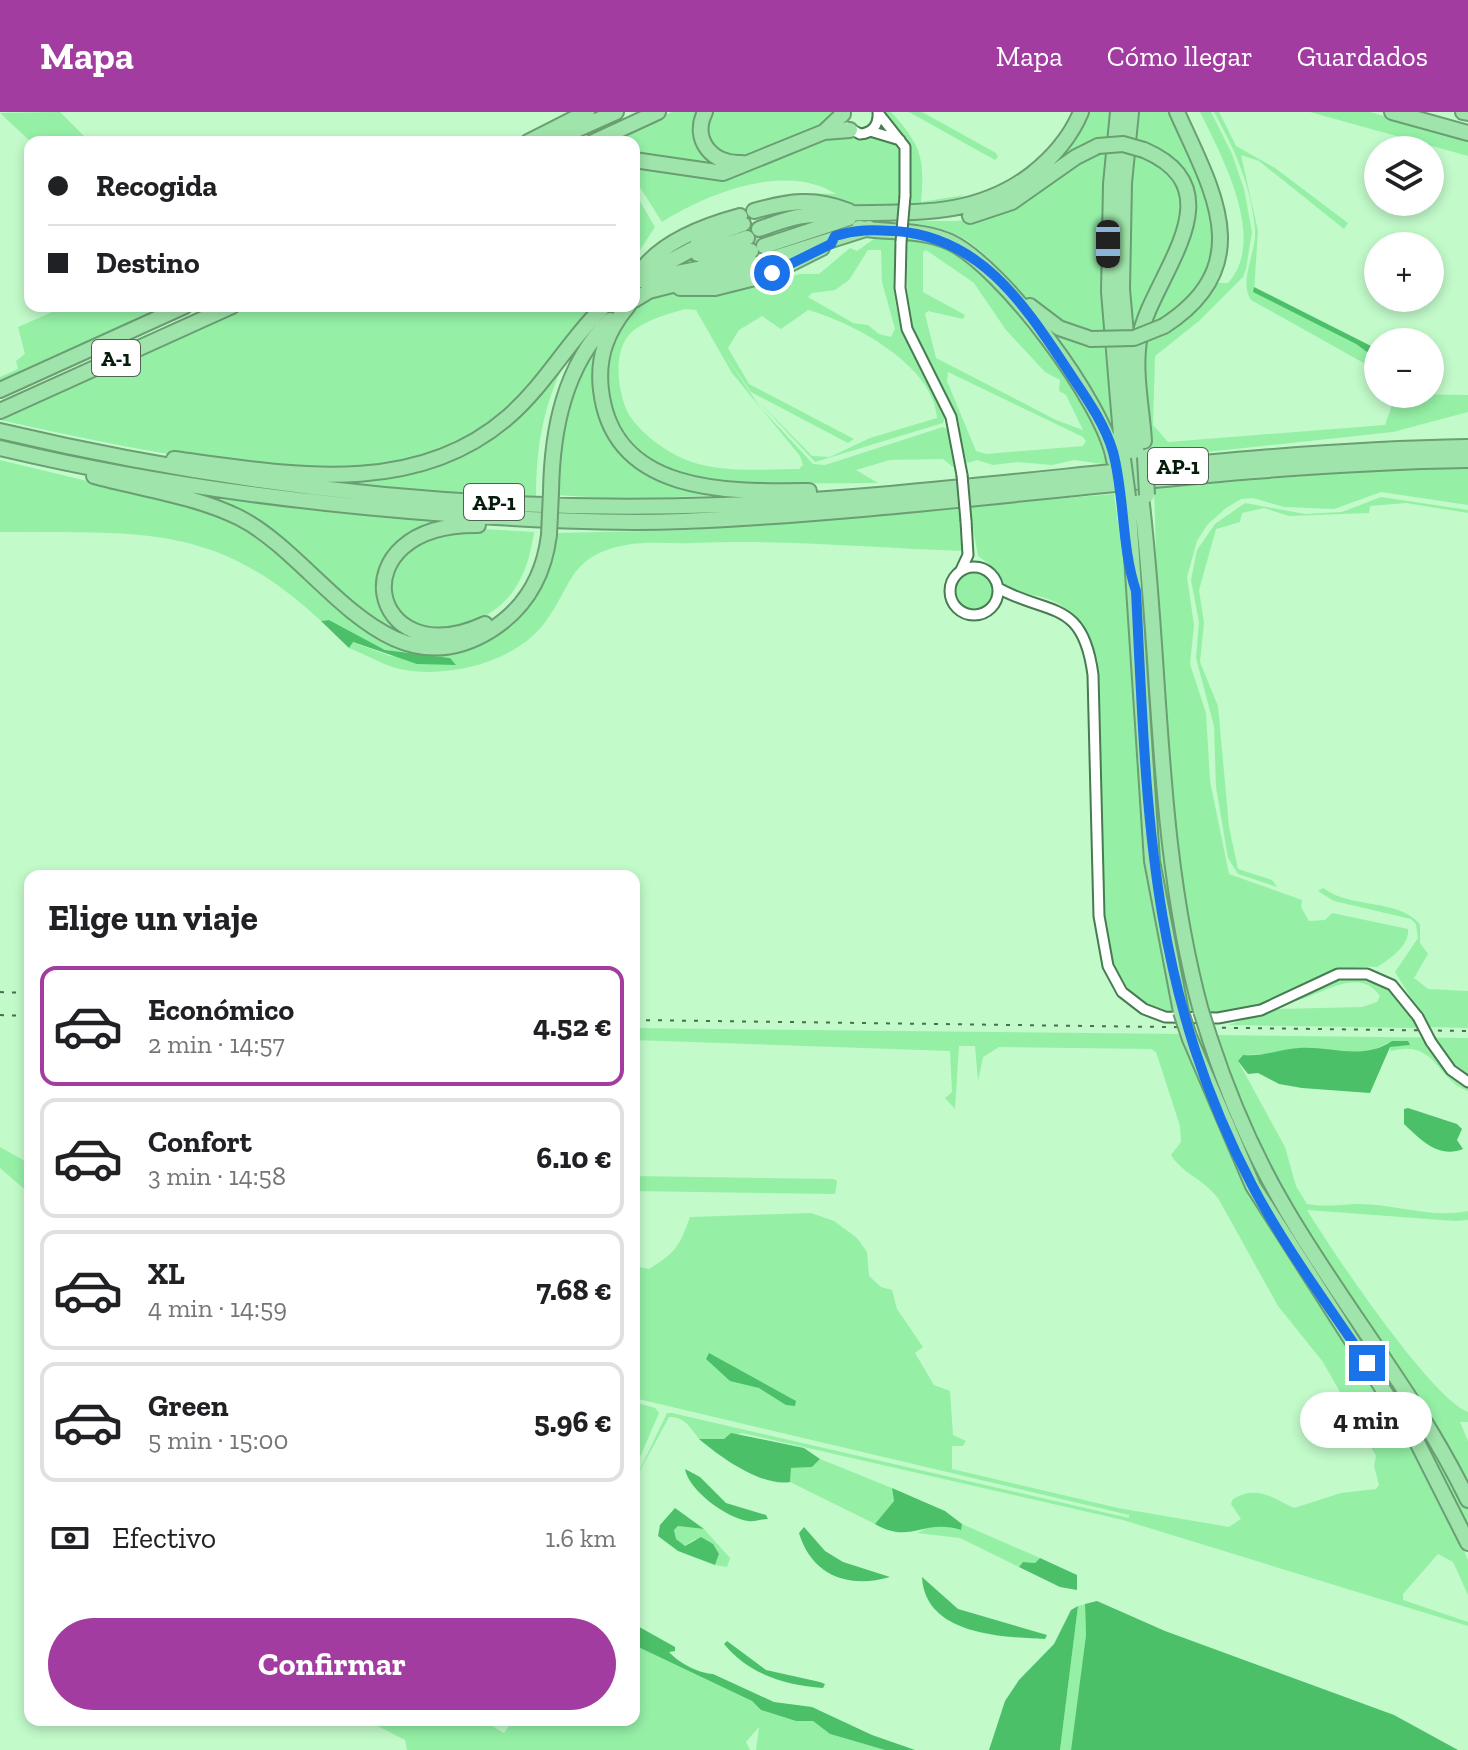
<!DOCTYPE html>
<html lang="es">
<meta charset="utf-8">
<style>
body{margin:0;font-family:"Zilla Slab",serif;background:#f6f6f6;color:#202124;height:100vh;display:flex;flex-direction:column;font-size:30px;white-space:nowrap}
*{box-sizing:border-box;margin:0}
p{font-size:26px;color:#757577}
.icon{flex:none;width:44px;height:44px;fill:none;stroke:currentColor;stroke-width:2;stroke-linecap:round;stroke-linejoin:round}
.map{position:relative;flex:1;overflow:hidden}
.details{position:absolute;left:24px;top:758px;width:616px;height:856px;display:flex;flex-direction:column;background:#fff;border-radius:16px;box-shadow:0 4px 12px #0003}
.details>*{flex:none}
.guide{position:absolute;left:24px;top:24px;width:616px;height:176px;border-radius:16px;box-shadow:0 4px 12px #0003;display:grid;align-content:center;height:176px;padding:0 24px;background:#fff}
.tools{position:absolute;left:1364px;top:24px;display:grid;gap:16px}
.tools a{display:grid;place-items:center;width:80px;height:80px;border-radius:50%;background:#fff;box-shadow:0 4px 12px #0003;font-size:40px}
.end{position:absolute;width:36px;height:36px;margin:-18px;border:10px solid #1a73e8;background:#fff;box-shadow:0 0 0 4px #fff}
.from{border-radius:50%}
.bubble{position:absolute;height:56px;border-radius:28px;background:#fff;box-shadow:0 4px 12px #0003;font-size:26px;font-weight:700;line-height:56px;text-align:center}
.car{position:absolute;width:24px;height:48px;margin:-24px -12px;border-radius:10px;box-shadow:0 0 6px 2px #0007;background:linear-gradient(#222 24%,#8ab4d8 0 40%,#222 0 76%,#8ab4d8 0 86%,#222 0)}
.guide b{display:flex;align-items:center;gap:28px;height:76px;font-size:30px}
.guide b+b{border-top:2px solid #e0e0e0}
.guide i{width:20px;height:20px;background:#202124}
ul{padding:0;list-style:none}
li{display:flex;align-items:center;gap:24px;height:120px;margin:0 16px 12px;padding:0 8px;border:4px solid #e0e0e0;border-radius:16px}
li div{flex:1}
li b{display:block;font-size:30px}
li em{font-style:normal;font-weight:700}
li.on{border-color:#a33ca0}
li>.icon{width:72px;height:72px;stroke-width:1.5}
h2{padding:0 24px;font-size:36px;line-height:96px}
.pay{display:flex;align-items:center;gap:20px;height:88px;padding:0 24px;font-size:30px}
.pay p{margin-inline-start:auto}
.action{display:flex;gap:16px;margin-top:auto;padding:16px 24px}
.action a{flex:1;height:92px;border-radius:48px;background:#a33ca0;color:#fff;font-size:32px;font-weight:700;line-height:92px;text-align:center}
header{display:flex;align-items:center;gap:48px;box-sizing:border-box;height:112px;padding:0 40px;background:#a33ca0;color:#fff}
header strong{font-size:38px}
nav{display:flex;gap:44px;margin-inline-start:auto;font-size:28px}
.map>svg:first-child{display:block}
.green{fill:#95f0a6;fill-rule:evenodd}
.forest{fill:#4cbf69}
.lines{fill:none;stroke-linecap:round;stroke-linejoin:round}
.motorway-tunnel{stroke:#a6d9ae;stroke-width:14;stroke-dasharray:14 7;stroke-linecap:butt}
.tertiary-casing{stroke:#477b51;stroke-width:13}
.motorway-casing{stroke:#6a9e73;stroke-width:18}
.tertiary{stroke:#fff;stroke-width:9}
.motorway{stroke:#9fe4aa;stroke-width:14}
.rail{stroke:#4b6d51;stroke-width:2;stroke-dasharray:4 8;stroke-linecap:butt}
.tertiary-bridge-casing{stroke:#477b51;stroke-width:13;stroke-linecap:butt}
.motorway-bridge-casing{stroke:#6a9e73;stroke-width:18;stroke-linecap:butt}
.tertiary-bridge{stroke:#fff;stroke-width:9}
.motorway-bridge{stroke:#9fe4aa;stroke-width:14}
.route{stroke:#1a73e8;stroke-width:10}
.labels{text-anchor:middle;stroke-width:6;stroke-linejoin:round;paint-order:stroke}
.shield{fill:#fff;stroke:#516155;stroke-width:2}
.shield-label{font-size:22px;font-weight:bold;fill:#071d0c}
</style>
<header>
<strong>Mapa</strong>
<nav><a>Mapa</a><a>Cómo llegar</a><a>Guardados</a></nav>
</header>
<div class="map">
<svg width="1468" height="1638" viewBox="0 0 1468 1638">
<rect width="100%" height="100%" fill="#c2faca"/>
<!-- green -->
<path class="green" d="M60,0L90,30H31L0,1Z
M672,0H702L698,22L734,55L634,45V30H607Z
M709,0H836C814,26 762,47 728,47L706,26Z
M885,0H891C921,33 925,45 921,90L964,83L949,90L909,97L910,36Z
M909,0H922L996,41L998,45L995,48Z
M1086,0H1112L1110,28L1016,78Z
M1137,0H1173C1207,73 1256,160 1158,212L1159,222L1193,199L1214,171H1228C1268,127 1221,43 1200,0H1211L1232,42L1244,77L1252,120L1246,157L1243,165L1199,209L1155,244L1153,313L1168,330L1385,313L1396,282L1468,283V300L1393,320L1151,346C1148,309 1138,266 1144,230C1152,175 1219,121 1182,65C1173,50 1162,40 1146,33L1144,40C1159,48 1171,58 1178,74C1202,129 1149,165 1139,216C1134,238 1142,269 1136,288L1128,133Z
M1214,0H1219L1236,34L1275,56L1348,111L1344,117L1259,49L1241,43L1258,119L1254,180L1356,232L1378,248V259L1251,188C1238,168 1257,141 1255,117C1251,73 1235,38 1214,0Z
M1310,0H1370L1468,28V44Z
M842,23C863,28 884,19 899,34L904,49L899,95L856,93L818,84L760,93C777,76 813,82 836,82C786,50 708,81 662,110L634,66V51L687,61Z
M1110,36L1102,122L1105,224C1083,220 1061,214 1042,200C989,160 989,118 908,112V109H957L981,105L1071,51Z
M634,79L655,115L634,147Z
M897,123C896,142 893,162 894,180C898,225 926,263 946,302L943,311L815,350L758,289L812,344L830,345L870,326L937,306C934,253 852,210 808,198L781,217L762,204L739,218L728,236L749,272L854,327L848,331L751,280L721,237L760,295L813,352L825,353L943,315L953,320L958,354L953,355L943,347L890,348L856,358L878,371L720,372L672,363L638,342L615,310L604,272L608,236L629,199L649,186L669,180L719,182L800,162H819L850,136L857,139L878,124ZM868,138H881L882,170L895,217L891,225L879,222L868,213L853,211L808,185L812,181L835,178L849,168ZM685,197L696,198L732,261L800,344L803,353L799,357C758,357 709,363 672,341C657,333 635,315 627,299C617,276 612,235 634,218C649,207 668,202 685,197Z
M906,125L938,130L972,147L1066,261L1097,317L1110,353L1074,348L1052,353L1017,350L993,353L977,348L967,351L953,297L918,231L908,203ZM926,138L974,171L1006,218L1045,260L1060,268L1059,279L1066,283L1083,318L1056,308L936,246L925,202L928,199L963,207L965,203L923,180V140ZM948,260L1083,325L1086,329L1083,334L986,342L976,339L947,269Z
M66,194H173L0,273V265L18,257L16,249L25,242L18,215Z
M247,194H596C560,238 523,298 471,325C452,335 424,348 403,352C285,371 116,334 0,308V304Z
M1042,213L1072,228L1104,234L1115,335Z
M600,231L598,282L636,349L754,382L619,387L557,383C558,331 563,271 600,231Z
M566,248C543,293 536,336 536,386L366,374L277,364L452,346Z
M0,348L207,398C227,407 250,415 267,429C332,484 399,581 495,523C532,500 550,463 556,421L691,418L1114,382L1124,456L1146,765L1177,902C1152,898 1129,889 1116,866C1087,816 1098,615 1098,549C1088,520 1075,494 1042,485C1030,481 1017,483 1005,478L993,455L978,444L971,405H962L966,439C874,436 785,427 693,431C672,432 648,429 626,433C567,444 573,475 543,513C513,551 446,567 400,557C383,553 365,542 349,536L352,530L390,544L450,546L385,538L329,508L321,509C213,408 137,422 0,420Z
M1406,356H1468V393L1381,380L1334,397L1284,395L1253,386L1241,387L1226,396L1207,413L1197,429L1187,465L1194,513L1190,552L1206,601L1210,669L1229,762L1302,788L1301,795L1309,809L1325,808L1332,801L1408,817C1410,833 1390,847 1377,855C1332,852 1304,877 1265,892C1247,898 1227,900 1209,904L1200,878L1173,729L1159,539L1154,376Z
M154,375L307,398L445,409C406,420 374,441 381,486C383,495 387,506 395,512C405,520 424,524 436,529C354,524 335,460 275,422C249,405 186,387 154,375Z
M1381,385L1468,398V401L1406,391L1370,394L1369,401L1289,404L1264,396L1242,401L1240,410L1216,417L1199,478L1204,511L1200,550L1218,594L1229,715L1238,757L1272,768L1277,775L1238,762L1228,746L1216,675L1214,614L1196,546L1199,510L1191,468L1197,438L1215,412L1245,391L1305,402L1342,400Z
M465,416L534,420C531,441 526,460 514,478C489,515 421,537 394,492C389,484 390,471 389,462L414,428Z
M954 479a19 19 0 1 1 38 0a19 19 0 1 1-38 0Z
M1139,465H1143C1154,612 1159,757 1196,900H1187L1156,749Z
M1323,776C1351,797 1396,786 1420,812V831L1428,842L1414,866L1428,877L1468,879V916L1429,915L1395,860L1418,826L1416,812L1411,807L1334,789L1318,779Z
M1355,864L1387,873L1419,916L1228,913L1277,897L1362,895L1377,890L1380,884C1357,851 1317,888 1289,890L1336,866Z
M634,916L1182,922L1207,987L1251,1082L1277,1128L1392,1299L1447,1397L1468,1448V1483L1453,1450L1438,1442L1403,1482V1488L1468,1510V1514L1123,1408L742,1321L724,1327H699C691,1316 684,1304 669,1305L634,1370L667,1301H672L1129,1406V1403L634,1286V1154L649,1157C676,1140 679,1135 690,1105L811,1101L834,1109L857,1126L867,1140L869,1164L881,1175L892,1178L897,1197L923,1235L915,1241L934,1273L950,1279L953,1323L966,1329L963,1334H952V1357L1118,1396L1229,1415L1241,1407L1231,1392L1233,1387C1257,1373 1271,1385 1294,1396L1341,1381L1376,1377L1379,1373L1374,1354L1376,1344L1323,1250L1278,1194L1218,1086C1202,1066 1183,1062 1171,1043L1181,1030L1180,1014L1156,940L1151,937L999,935L983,945L978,969L975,934H959L955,997L945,986L952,980L950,939L634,928Z
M1195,922L1204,923L1233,1001L1446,1353L1468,1398V1420L1411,1311L1270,1097Z
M1215,923L1468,926V967L1426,931L1445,958L1468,974V979C1435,967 1437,927 1391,939L1389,935L1409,933L1408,929H1392L1367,941L1300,936L1276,942L1243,943L1238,949L1285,1035L1296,1074L1307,1092C1324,1095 1339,1093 1356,1092C1393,1091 1431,1107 1468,1099V1108L1455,1109L1307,1098C1332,1139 1430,1285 1468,1300V1310H1460L1468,1329V1372C1425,1280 1357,1202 1304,1116C1266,1055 1239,990 1215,923Z
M0,1035L30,1052V1082L0,1056Z
M634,1064L834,1067L837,1069L835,1082L634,1079Z
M634,1290L655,1296L659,1301L634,1359Z
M820,1347L892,1376L894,1389L875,1412L790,1370L791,1356L812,1355Z
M936,1412L960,1418L962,1412L1040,1446L1035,1451L1023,1450L1019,1455L960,1426L917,1421Z
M678,1414L704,1417L730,1446L727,1455L715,1453L719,1442L695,1427L684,1434L676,1427L674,1418Z
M1085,1492L1086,1523L1071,1638H1060L1078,1494Z
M634,1533L752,1589L761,1598L796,1609H813L830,1622L885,1638H756L759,1615L746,1630L750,1638H407L405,1628L366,1608H482L504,1621L511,1611L509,1608H634Z"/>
<!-- forest -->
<path class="forest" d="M1254,175L1373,235L1378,239V248L1356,232L1253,180Z
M329,508L385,538L450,546L456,553L417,552L353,530L349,536L321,509Z
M1392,929H1408L1410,933L1390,935L1370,981L1302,976L1279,972L1258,961L1248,962L1238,949L1243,943C1264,945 1279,937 1299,936C1332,934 1363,949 1392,929Z
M1408,996L1457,1012L1462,1017L1457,1028L1463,1037C1439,1047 1421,1028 1404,1012V997Z
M709,1241L796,1289L795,1294L786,1293L759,1276L730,1269L706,1247Z
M731,1321L804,1336L820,1347L812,1355L791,1356L790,1370C762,1375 720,1345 699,1327H724Z
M685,1357L700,1365L726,1391L766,1403L768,1407C762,1407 754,1410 748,1409C727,1406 689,1379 685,1357Z
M892,1376L945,1399L962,1412L961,1418C923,1406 911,1433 875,1412L894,1389Z
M675,1396L704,1417L678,1414L674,1418L676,1427L685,1434L701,1425L713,1432L719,1442L715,1453L678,1439L658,1424L660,1413Z
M804,1415L825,1439L843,1450L890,1465C849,1477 812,1464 799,1421Z
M1040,1446L1077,1463V1478L1060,1475L1019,1455L1023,1450L1035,1451Z
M922,1465L958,1497L1047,1523L1045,1527C1002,1525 925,1523 922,1465Z
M1097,1489L1165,1519L1394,1603L1458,1638H1071L1086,1523L1085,1492Z
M1078,1494L1060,1638H989L1005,1589L1019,1568L1054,1532L1071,1498Z
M634,1512L675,1535V1539L669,1540C679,1551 698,1561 713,1562L774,1590L812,1595L872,1623L915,1638H885L830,1622L813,1609H796L761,1598L752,1589L634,1533Z
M727,1529L766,1558L820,1570L825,1572L823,1576C785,1573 750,1563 724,1532Z"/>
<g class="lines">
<!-- motorway-tunnel -->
<path class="motorway-tunnel" d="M748,129L762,125"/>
<defs>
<path id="tertiary" d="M879,2L905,35V84
M847,15L860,22C872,21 879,13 878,0
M870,19L900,28
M901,130L900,176L907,217L951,305L962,363
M950 479a24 24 0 1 1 48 0a24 24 0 1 1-48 0Z
M961,458L968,443L966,409
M998,476C1048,504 1083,486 1093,563L1099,804L1108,854L1122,880L1144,897L1165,905L1218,906L1261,898L1338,862H1367L1392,873L1418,905
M1431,930L1451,958L1468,970"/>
<path id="motorway" d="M705,0C691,28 713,53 742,51
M1118,0L1111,72L1109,180L1123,347
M1131,0L1124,71L1122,177L1137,346
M1392,0L1468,21
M1463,0L1468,1
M824,20L843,2
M528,30L587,0
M549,30L616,0
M593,30L658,0
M634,48L723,61L824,20L850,18
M754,99C789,89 814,85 849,99
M970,104L1012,90L1076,45L1098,34
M859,116C890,121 921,117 950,130C1002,154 1105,292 1114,348
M759,117C776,111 794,104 813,103C891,96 964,114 1032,62C1052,46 1071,24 1081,0
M698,128L743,112
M764,134L849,106
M698,142L747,126
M768,148L869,116
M705,151L751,139
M772,161L822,136
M642,164L708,129
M640,168L714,154
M635,169C653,132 703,114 740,104
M680,176H715L759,165
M634,188L649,179L755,152
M628,194C607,219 597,245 601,278C613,383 729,380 809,379
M1030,194L1059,216L1091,227
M1164,214C1259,153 1212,78 1177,0
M0,278L185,194
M0,299L232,194
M0,319C237,375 478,402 721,393C971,383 1218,339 1468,335
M1144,329C1142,296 1133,257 1140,224C1152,164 1240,79 1144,38
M0,336C147,371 297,391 447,402C525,407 606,412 684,409C946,398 1206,352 1468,348
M174,347C287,362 414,387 508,305C546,272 569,228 604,194
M94,364C142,377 196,384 240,406C320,447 385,584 491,518C526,496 544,463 549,423
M551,380C552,318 564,254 610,208
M1141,384C1162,557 1155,730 1201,899
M1128,385L1152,749L1181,900
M478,413C336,411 368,566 485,512
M1190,927L1253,1074L1418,1332L1468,1431
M1210,927C1229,985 1253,1041 1284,1094C1342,1194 1417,1283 1468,1388"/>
</defs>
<!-- tertiary casing -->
<use href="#tertiary" class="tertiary-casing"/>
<!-- motorway casing -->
<use href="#motorway" class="motorway-casing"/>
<!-- tertiary -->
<use href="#tertiary" class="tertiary"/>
<!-- motorway -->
<use href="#motorway" class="motorway"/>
<!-- rail -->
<path class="rail" d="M0,880L30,881
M0,903L30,904
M634,908L1468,919"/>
<defs>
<path id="tertiary-bridge" d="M901,130L905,84
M962,363L966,409
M1418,905L1431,930"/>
<path id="motorway-bridge" d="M1098,34L1123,32L1144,38
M1091,227L1134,226L1164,214
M1145,345L1147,383
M1123,347L1128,385
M549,423L551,380
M1201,899L1210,927
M1181,900L1190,927"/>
</defs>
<!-- tertiary-bridge casing -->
<use href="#tertiary-bridge" class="tertiary-bridge-casing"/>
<!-- motorway-bridge casing -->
<use href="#motorway-bridge" class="motorway-bridge-casing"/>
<!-- tertiary-bridge -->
<use href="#tertiary-bridge" class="tertiary-bridge"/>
<!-- motorway-bridge -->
<use href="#motorway-bridge" class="motorway-bridge"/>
</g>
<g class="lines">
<!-- route -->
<path class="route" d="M772,161L831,132L835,124C857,117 873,118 895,119C979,125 1022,189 1065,254C1082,280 1104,309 1113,340C1125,385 1121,434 1136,479C1147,697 1148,874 1252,1073C1285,1136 1328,1193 1367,1251"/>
</g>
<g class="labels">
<!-- shield labels -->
<g class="shield">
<rect x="92" y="228" width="48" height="36" rx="6"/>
<rect x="1148" y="336" width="60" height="36" rx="6"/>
<rect x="464" y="372" width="60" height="36" rx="6"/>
</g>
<g class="shield-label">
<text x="116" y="254">A-1</text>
<text x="1178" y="362">AP-1</text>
<text x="494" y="398">AP-1</text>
</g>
</g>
</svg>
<div class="tools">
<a><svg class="icon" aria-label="layers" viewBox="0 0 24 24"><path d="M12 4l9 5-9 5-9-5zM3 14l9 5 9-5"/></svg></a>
<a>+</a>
<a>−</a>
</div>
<i class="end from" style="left:772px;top:161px"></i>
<i class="end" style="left:1367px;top:1251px"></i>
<div class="bubble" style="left:1300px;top:1280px;width:132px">4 min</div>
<i class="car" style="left:1108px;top:132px;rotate:180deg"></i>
<div class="guide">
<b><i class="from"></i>Recogida</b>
<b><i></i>Destino</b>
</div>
<section class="details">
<h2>Elige un viaje</h2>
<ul>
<li class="on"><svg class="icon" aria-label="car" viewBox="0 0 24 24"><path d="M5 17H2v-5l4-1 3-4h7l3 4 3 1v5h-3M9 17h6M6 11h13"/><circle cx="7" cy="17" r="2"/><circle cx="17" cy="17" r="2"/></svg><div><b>Económico</b><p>2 min · 14:57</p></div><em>4.52 €</em></li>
<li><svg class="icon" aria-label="car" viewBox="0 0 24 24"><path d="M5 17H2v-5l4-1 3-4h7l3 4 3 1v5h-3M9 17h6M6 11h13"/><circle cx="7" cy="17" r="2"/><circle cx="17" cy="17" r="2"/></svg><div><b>Confort</b><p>3 min · 14:58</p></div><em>6.10 €</em></li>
<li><svg class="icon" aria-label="car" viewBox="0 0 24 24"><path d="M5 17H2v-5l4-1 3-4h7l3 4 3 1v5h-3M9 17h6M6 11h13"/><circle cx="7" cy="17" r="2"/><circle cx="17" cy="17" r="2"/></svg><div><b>XL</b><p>4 min · 14:59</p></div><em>7.68 €</em></li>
<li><svg class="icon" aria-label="car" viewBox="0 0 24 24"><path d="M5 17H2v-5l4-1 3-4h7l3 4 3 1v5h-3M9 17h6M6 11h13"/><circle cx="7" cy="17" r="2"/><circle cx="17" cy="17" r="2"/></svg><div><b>Green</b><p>5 min · 15:00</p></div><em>5.96 €</em></li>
</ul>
<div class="pay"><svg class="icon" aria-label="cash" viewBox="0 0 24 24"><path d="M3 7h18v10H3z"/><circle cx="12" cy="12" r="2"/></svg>Efectivo<p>1.6 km</p></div>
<div class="action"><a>Confirmar</a></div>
</section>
</div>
